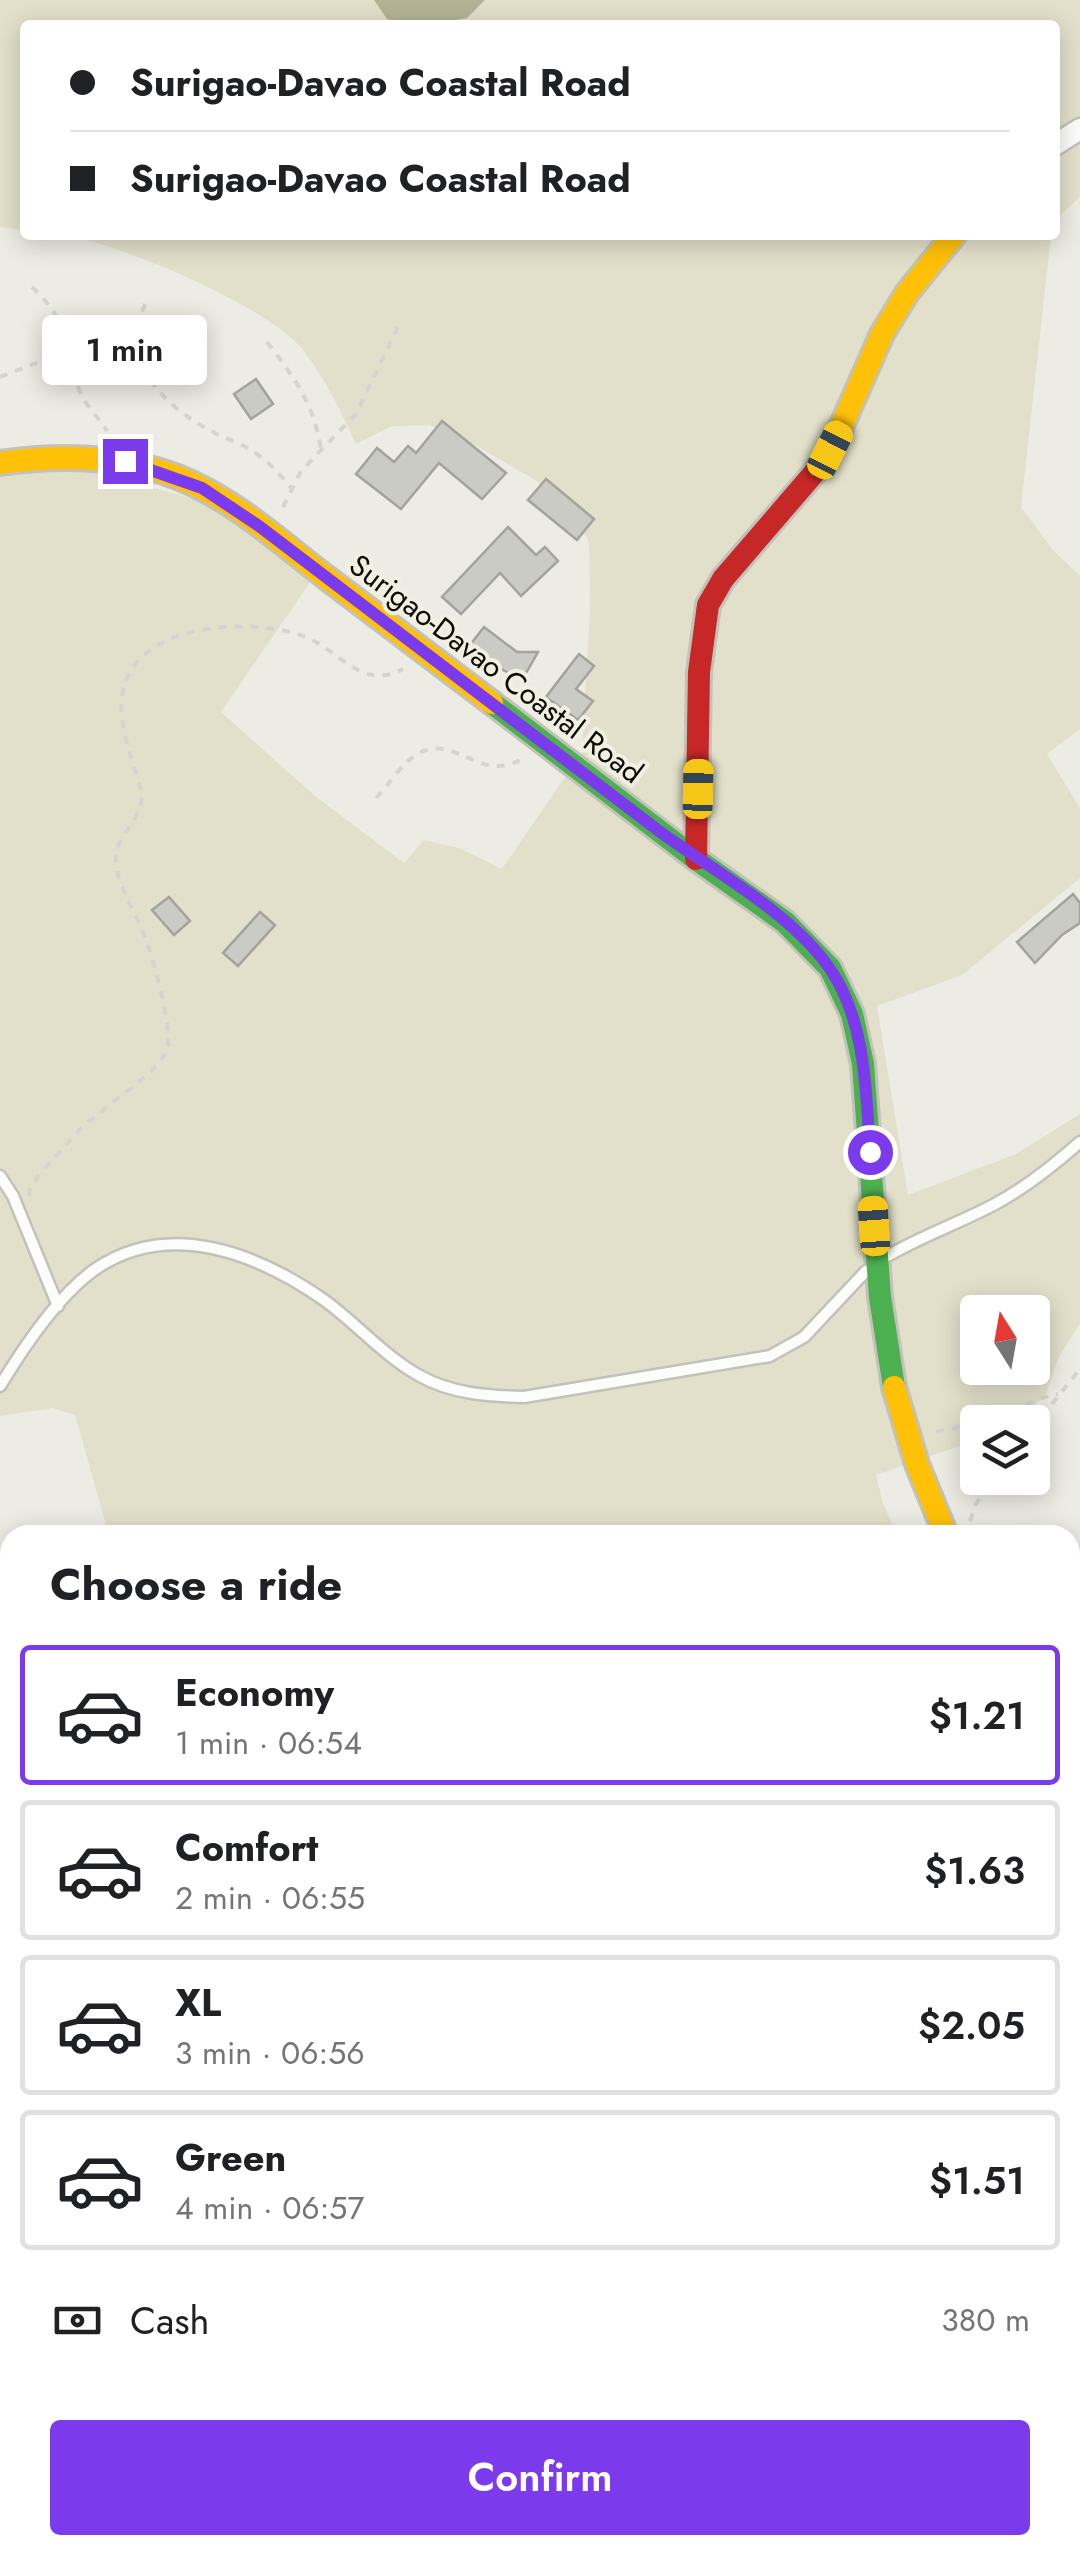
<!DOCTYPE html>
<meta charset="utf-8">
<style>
body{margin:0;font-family:Jost,sans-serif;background:#f6f6f6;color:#202124;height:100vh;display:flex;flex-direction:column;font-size:38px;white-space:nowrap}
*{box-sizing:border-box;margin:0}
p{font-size:32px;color:#757577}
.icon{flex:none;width:55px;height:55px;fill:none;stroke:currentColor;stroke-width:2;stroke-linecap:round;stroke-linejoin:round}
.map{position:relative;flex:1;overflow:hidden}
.panel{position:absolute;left:0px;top:1525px;width:1080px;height:1030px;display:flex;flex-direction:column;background:#fff;border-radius:30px 30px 0 0;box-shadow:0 5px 25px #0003}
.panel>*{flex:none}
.guide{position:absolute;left:20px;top:20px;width:1040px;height:220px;border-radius:10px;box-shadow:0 5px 25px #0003;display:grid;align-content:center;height:220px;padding:0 50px;background:#fff}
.needle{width:65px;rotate:349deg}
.tools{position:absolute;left:960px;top:1295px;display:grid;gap:20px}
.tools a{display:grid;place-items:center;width:90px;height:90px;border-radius:10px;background:#fff;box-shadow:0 5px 25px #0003;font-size:50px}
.end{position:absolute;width:45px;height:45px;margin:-22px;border:12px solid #7c3aed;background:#fff;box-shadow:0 0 0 5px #fff}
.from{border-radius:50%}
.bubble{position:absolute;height:70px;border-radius:10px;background:#fff;box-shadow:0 5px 25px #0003;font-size:32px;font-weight:600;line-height:70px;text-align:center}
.car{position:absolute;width:30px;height:60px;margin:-30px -15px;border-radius:12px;box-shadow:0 0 8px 2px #0007;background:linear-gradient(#f5c518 24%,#345 0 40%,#f5c518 0 76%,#345 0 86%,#f5c518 0)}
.guide b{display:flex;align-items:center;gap:35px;height:95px;font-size:38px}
.guide b+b{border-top:2px solid #e0e0e0}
.guide i{width:25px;height:25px;background:#202124}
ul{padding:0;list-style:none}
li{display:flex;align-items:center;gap:30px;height:140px;margin:0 20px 15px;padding:0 30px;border:5px solid #e0e0e0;border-radius:10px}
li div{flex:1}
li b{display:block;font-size:38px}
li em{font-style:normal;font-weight:600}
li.selected{border-color:#7c3aed}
li>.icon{width:90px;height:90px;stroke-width:1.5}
h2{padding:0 50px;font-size:45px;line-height:120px}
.pay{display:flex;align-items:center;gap:25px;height:110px;padding:0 50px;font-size:38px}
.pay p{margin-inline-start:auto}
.button{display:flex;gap:20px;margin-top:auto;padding:20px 50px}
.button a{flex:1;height:115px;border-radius:10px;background:#7c3aed;color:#fff;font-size:40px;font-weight:600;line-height:115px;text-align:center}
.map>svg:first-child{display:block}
.green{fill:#e2e0ca;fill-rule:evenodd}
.water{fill:#b4b297}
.building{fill:#cbcbc5;stroke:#a3a39d;stroke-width:2.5}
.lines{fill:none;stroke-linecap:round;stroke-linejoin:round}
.lane-casing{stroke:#c2c2bb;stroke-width:15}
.street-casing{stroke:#c2c2bb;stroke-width:25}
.fast-casing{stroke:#c2c2bb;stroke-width:28}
.slow-casing{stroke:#c2c2bb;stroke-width:28}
.jam-casing{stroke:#c2c2bb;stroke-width:28}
.path{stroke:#d4d4d2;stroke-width:4;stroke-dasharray:8 8;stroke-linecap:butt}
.lane{stroke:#fcfcfb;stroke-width:10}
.street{stroke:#fcfcfb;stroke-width:20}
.fast{stroke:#4caf50;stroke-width:22}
.slow{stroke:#ffc107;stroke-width:22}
.jam{stroke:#c62828;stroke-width:22}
.route{stroke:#7c3aed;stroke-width:12}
.labels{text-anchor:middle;stroke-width:8;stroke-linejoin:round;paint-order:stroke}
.street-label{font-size:30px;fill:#0c0c07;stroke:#f0efe1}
</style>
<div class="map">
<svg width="1080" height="2555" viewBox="0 0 1080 2555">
<rect width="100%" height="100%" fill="#ecece4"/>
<!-- green -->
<path class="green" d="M0,0H1080V197L1055,220V25H25V230L0,227Z
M63,235H1051L1021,507L1052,549L1080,576V729L1047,754L1080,808V878L962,975L877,1006L908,1195L1016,1154L1080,1114V1323L1058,1359L1046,1394L1026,1413L1006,1422H978L977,1437L957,1447L876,1475L883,1503L897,1535H109L75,1415L52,1408L0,1416V465L55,463L200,500L313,578L221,712L315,796L404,863L424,840L459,848L502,869L582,752L590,606L589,543L572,508L532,478L473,444L429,425L392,426L356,444C341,412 325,378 303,350C270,307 117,242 63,235ZM978,1312H1032V1368H978Z
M1080,1835V2539L1068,2555H228L231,2545H1070V1839Z"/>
<!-- water -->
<path class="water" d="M374,0H485L467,18L431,25H403L387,19Z"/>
<!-- building -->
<path class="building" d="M256,379L273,404L251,419L234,394Z
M442,421L506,473L482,499L439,463L401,509L356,474L377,448L394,462L408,446L416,453Z
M546,479L594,519L577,540L528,500Z
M508,527L536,555L545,547L558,561L521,596L500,573L461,614L442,597Z
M484,627L517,652H538L522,680L503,670L470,645Z
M579,654L594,666L576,689L593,701L578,720L546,697Z
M1073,894L1080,903V923L1062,935L1035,963L1017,942Z
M169,897L190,921L174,935L152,910Z
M260,912L275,925L238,966L223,953Z"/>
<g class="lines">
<defs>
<path id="lane" d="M0,1176L13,1196L58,1306
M884,1258C921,1236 960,1223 997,1203C1028,1186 1054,1165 1080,1142
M0,1386C23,1348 60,1293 97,1268C171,1219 258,1254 324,1300C356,1323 385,1357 420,1376C452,1394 488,1396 524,1397L770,1356L804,1337L866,1271"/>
<path id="street" d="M1055,145L1080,129
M1070,2375L1080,2368
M953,2545L955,2555"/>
<path id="fast" d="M492,703L696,859L785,922L830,968L852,1014L863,1064L880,1297L894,1387
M1070,1826L1080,1850"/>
<path id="slow" d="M838,434L882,334L907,293L954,235
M0,463C71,453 145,456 209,492C251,515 289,549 327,578C382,620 437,661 492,703
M894,1387L917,1464L946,1535"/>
<path id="jam" d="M696,859L699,672L708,605L723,579L821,465L838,434"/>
</defs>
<!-- lane casing -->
<use href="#lane" class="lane-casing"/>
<!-- street casing -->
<use href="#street" class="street-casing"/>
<!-- fast casing -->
<use href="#fast" class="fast-casing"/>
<!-- slow casing -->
<use href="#slow" class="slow-casing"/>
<!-- jam casing -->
<use href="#jam" class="jam-casing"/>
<!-- path -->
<path class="path" d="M32,287C74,326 61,346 80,392C86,406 99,418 107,431
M145,304C120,364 164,407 215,433C227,439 240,443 251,450C267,460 279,473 291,488
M267,342C295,379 314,403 321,450
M0,377L70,350
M283,507L301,471L356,414L399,325
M376,798C390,784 402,761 421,752C458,736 479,782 520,760
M29,1196L30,1189L39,1175L83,1126L150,1073L168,1051C171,1020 155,967 145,937C136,913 120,891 116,865C112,836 141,824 142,796C135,763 116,726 123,691C136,621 256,616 308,638C340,652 363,691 403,669
M981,1422C1008,1415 1031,1399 1058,1394
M1032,1429L1080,1369
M936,1432L978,1423
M970,1521L976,1504L993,1478"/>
<!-- lane -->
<use href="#lane" class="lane"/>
<!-- street -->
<use href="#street" class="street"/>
<!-- fast -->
<use href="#fast" class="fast"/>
<!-- slow -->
<use href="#slow" class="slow"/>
<!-- jam -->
<use href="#jam" class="jam"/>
</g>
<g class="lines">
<!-- route -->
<path class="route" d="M125,461L202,488L259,526C393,627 525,730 659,831C713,871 792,913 830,969C866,1021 866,1092 870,1152"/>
</g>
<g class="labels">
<!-- street labels -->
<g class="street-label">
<text transform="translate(496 669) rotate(37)" y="10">Surigao-Davao Coastal Road</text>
</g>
</g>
</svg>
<div class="tools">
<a><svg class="needle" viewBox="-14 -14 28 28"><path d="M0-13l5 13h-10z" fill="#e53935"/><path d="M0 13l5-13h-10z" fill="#757577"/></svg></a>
<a><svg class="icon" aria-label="layers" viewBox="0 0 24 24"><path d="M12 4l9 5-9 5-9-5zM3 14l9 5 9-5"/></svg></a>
</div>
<i class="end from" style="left:870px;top:1152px"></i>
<i class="end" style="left:125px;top:461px"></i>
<div class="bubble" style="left:42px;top:315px;width:165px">1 min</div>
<i class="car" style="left:830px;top:450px;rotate:27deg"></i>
<i class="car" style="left:698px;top:789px;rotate:1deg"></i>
<i class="car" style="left:874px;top:1226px;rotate:356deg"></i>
<div class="guide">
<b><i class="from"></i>Surigao-Davao Coastal Road</b>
<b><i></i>Surigao-Davao Coastal Road</b>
</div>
<section class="panel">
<h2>Choose a ride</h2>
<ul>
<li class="selected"><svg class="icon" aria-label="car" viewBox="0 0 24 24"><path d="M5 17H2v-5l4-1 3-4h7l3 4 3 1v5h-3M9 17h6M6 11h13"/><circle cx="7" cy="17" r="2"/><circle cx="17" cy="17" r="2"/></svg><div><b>Economy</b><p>1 min · 06:54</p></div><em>$1.21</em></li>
<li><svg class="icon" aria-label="car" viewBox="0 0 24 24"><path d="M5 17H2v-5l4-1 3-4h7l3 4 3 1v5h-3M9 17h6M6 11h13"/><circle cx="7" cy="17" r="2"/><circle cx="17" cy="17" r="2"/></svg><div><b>Comfort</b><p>2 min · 06:55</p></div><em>$1.63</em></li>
<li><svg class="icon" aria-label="car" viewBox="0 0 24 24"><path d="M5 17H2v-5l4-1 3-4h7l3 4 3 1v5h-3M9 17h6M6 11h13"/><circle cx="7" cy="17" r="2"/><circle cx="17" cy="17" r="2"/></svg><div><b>XL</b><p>3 min · 06:56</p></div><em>$2.05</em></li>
<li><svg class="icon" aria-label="car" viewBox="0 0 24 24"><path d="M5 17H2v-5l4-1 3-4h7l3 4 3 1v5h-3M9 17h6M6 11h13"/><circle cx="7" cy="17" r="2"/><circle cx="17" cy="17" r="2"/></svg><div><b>Green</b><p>4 min · 06:57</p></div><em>$1.51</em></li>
</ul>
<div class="pay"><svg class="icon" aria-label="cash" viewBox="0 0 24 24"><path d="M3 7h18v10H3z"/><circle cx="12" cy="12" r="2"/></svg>Cash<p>380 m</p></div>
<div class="button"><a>Confirm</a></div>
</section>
</div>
